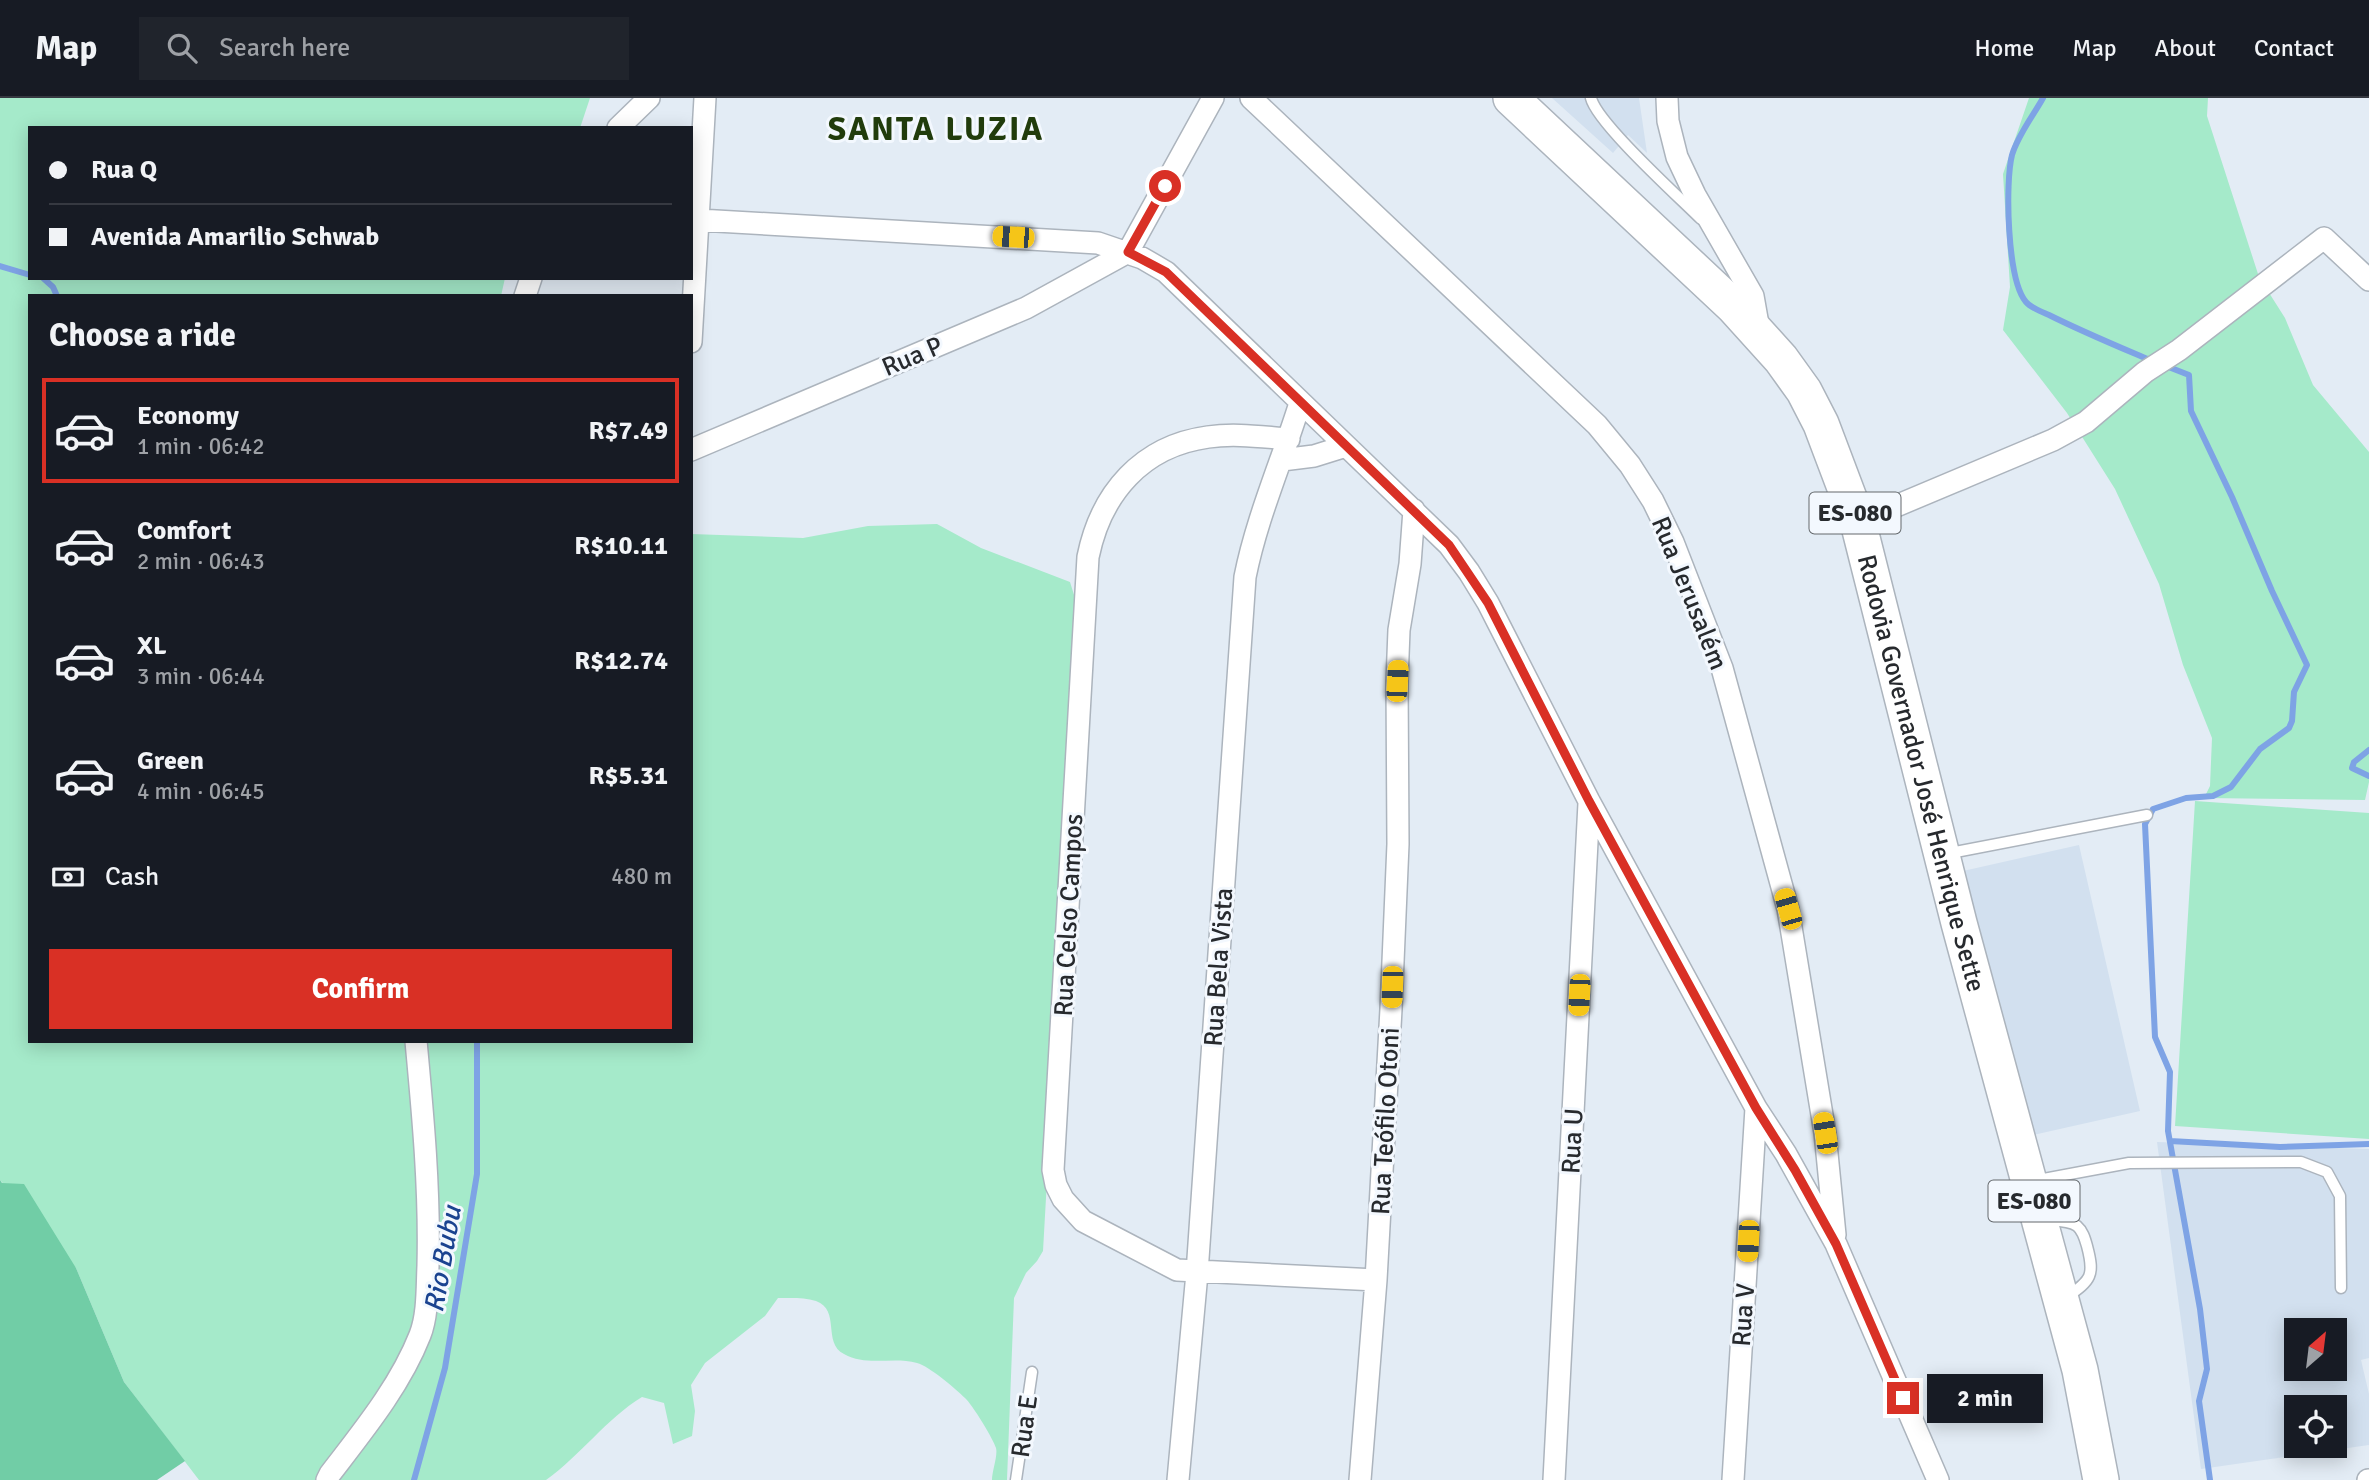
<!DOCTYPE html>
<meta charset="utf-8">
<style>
body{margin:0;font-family:Signika,sans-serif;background:#20242c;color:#f1f3f6;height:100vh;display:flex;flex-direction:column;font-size:26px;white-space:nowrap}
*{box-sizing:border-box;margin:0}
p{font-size:23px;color:#9ea1a6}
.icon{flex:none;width:38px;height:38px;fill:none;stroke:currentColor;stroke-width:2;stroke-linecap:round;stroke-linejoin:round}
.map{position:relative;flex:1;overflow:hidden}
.panel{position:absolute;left:28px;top:196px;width:665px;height:749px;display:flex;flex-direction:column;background:#171b24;border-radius:0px;box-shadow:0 4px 18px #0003}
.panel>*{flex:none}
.hud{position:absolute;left:28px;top:28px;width:665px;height:154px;border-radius:0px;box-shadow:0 4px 18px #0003;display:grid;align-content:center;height:154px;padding:0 21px;background:#171b24}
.needle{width:46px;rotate:28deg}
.fabs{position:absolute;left:2284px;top:1220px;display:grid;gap:14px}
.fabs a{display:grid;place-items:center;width:63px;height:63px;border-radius:0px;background:#171b24;box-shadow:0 4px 18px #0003;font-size:35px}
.end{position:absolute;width:32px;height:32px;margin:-16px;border:9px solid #d93025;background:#fff;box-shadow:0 0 0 4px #fff}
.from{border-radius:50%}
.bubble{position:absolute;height:49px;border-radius:0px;background:#171b24;box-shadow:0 4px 18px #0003;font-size:23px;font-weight:700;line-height:49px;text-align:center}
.car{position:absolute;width:21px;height:42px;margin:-21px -10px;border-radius:9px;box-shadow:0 0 5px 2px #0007;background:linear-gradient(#f5c518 24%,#345 0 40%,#f5c518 0 76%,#345 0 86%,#f5c518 0)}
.hud b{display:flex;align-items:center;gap:24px;height:66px;font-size:26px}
.hud b+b{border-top:2px solid #363941}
.hud i{width:18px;height:18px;background:#f1f3f6}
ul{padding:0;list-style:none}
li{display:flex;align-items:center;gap:21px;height:105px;margin:0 14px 10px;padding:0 7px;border:4px solid transparent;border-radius:0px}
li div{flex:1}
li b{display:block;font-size:26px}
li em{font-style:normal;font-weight:700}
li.selected{border-color:#d93025}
li>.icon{width:63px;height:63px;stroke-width:1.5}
h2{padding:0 21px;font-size:32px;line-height:84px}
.pay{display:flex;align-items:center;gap:18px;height:77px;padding:0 21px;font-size:26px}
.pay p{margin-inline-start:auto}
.button{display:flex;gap:14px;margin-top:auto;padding:14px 21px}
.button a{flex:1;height:80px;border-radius:0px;background:#d93025;color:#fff;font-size:28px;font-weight:700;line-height:80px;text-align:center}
header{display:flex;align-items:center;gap:42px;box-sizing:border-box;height:98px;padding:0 35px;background:#171b24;border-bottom:2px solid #363941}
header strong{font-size:33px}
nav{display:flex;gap:38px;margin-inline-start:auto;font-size:24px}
.search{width:490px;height:63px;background:#20242c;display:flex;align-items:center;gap:18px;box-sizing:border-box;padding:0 24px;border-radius:0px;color:#9ea1a6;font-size:26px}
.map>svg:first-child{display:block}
.built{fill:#d2e0ef;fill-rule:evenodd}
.green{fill:#a5eaca}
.forest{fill:#71cda6}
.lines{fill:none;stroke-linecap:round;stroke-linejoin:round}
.stream{stroke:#7ea3e5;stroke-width:6}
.service-casing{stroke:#acb4bd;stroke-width:13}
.minor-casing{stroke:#acb4bd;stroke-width:24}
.primary-casing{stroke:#acb4bd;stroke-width:38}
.service{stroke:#fff;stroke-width:10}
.minor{stroke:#fff;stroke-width:21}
.primary{stroke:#fff;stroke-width:35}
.route{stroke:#d93025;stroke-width:9}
.labels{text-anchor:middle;stroke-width:6;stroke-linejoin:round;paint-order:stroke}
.shield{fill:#f3f8fe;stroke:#64686c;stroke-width:2}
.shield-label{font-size:24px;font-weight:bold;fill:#272a2e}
.street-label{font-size:26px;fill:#272a2e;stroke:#f3f8fe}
.water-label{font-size:28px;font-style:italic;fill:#1a4390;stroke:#f3f8fe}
.district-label{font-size:33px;font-weight:bold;letter-spacing:2px;fill:#213c0c;stroke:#f3f8fe}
</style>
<header>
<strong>Map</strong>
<div class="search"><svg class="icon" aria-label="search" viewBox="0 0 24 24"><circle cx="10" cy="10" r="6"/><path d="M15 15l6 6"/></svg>Search here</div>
<nav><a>Home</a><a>Map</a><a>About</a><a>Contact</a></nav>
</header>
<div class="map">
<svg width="2369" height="1382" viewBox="0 0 2369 1382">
<rect width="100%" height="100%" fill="#e3ecf5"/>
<!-- built -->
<path class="built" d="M1552,0H1639L1647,55L1628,37L1613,55Z
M2079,747L2140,1013L2024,1039L1963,773Z
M2157,1044L2369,1051V1260L2361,1262L2369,1296V1347L2201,1371ZM2296,1232H2334V1270H2296ZM2296,1309H2334V1348H2296Z"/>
<!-- green -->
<path class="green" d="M0,0H590L580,30H30V180H505L501,198H30V943H691V436L803,440L868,428L937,426L981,450L1070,484L1079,513L1043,1153L1037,1163L1026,1175L1014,1200L1007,1382H992C992,1373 998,1358 996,1350C994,1342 972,1306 965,1300C956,1291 929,1268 917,1265C893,1258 867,1269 844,1256C822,1245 841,1212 816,1203C804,1199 790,1200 778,1200L765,1218L705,1265L691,1287L695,1313L692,1338L673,1346L664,1305L642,1299C606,1321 581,1357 546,1382H199L124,1284L76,1170L0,1082Z
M2029,0H2208L2207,18L2259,179L2285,220L2313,287L2369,354V684L2365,702L2204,700L2210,688L2212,640L2183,567L2159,486L2115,391L2067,315L2003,232L2010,189L2003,76Z
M2195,703L2369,715V1041L2175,1028Z"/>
<!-- forest -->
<path class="forest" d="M0,1082L2,1085L24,1086L76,1170L124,1284L185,1363L157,1382H0Z"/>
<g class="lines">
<!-- stream -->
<path class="stream" d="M2043,0C2033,18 2018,37 2012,57C2005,84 2007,182 2026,204C2031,210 2042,214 2049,217C2083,234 2117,248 2152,263
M0,168L30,177
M43,180L53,189L57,198
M2166,268L2189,277L2191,313L2232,399L2272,493L2307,567L2294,594L2292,623L2289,630L2260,651L2231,689L2213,698L2186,700L2153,711L2145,726L2155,939L2170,974L2168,1033L2200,1211L2207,1271L2199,1303L2210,1382
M2369,652L2354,664L2352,670L2369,678
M2170,1043L2280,1049L2369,1046
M414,1382L445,1270L477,1076V943"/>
<defs>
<path id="service" d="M1591,0C1597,25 1679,99 1701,121
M1945,756L2147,717
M2032,1083L2129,1065L2301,1064L2327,1074L2340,1098L2341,1190
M2044,1122C2053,1123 2069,1122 2077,1128C2083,1133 2085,1141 2087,1148C2095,1178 2091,1182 2067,1199
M1016,1382L1032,1274"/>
<path id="minor" d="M1251,0L1597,327L1630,367L1653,403L1673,444L1722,570L1788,811L1825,1035L1835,1137
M1667,0L1668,23L1677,59L1695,97L1753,198L1759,232
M618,30L649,0
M699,122L1098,145L1142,160L1166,174L1449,447L1469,474L1488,505L1589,703L1756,1010L1786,1056L1836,1146L1938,1382
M525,198L531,180
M691,244L705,0
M1289,341C1262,339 1235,335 1208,339C1142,348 1101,395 1088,459L1053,1072L1056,1087L1063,1101L1083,1123L1177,1172L1376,1182
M691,352L1026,210L1128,154L1213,0
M1282,362L1314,358L1346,348
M1858,424L2053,342L2086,324L2145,274L2179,252L2324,140L2369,182
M327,1382L330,1376C363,1333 400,1288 420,1237C428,1217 427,1189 428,1168C430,1093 423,1018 416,943
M1178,1382L1197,1175L1245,479C1257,419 1282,363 1300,305
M1360,1382L1376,1182L1391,911L1398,746L1397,583L1399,532L1410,466L1414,412
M1554,1382L1589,705
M1733,1382L1756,1010
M2368,1382H2369"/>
<g id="primary">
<path id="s1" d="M1511,0L1734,209L1781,261L1804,293L1821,326L1858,424L1959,825L2080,1272L2101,1382"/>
</g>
</defs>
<!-- service casing -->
<use href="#service" class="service-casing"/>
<!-- minor casing -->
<use href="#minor" class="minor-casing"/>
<!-- primary casing -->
<use href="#primary" class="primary-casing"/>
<!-- service -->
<use href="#service" class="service"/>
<!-- minor -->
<use href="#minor" class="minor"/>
<!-- primary -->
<use href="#primary" class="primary"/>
</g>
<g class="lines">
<!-- route -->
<path class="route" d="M1165,88L1128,154L1166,174L1449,447L1488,505L1589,703L1756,1010L1795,1072L1836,1146L1903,1300"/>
</g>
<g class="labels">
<!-- shield labels -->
<g class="shield">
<rect x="1809.5" y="394.5" width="91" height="41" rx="5"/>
<rect x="1988.5" y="1082.5" width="91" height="41" rx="5"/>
</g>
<g class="shield-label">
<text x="1855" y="423">ES-080</text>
<text x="2034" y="1111">ES-080</text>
</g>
<!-- street labels -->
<g class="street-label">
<text transform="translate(912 258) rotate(-23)" y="9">Rua P</text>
<text transform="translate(1690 495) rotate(68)" y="9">Rua Jerusalém</text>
<text dy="9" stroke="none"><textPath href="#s1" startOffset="816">Rodovia Governador José Henrique Sette</textPath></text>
<text transform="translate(1068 817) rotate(-87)" y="9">Rua Celso Campos</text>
<text transform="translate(1218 869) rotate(-86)" y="9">Rua Bela Vista</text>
<text transform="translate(1385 1023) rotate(-87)" y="9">Rua Teófilo Otoni</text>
<text transform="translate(1572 1043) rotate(-87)" y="9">Rua U</text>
<text transform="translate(1743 1217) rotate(-86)" y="9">Rua V</text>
<text transform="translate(1024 1328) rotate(-82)" y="9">Rua E</text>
</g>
<!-- water labels -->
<g class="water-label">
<text transform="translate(442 1161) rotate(-80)" y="10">Rio Bubu</text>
</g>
<!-- district labels -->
<g class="district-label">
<text x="936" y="42">SANTA LUZIA</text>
</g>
</g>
</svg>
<div class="fabs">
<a><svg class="needle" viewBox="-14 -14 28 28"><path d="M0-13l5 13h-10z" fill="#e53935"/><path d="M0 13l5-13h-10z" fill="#9ea1a6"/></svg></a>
<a><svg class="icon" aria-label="locate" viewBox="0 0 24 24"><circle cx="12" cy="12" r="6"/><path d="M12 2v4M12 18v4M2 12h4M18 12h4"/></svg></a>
</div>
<i class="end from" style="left:1165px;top:88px"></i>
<i class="end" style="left:1903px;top:1300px"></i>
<div class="bubble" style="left:1927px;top:1276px;width:116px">2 min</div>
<i class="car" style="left:1013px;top:139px;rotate:273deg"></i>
<i class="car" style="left:1397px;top:583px;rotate:3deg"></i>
<i class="car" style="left:1788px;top:811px;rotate:344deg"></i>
<i class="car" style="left:1392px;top:889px;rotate:182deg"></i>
<i class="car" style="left:1579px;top:897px;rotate:183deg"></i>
<i class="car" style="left:1825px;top:1035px;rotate:351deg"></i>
<i class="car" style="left:1748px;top:1143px;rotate:183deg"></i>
<div class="hud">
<b><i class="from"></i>Rua Q</b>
<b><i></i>Avenida Amarilio Schwab</b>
</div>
<section class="panel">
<h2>Choose a ride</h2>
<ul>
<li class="selected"><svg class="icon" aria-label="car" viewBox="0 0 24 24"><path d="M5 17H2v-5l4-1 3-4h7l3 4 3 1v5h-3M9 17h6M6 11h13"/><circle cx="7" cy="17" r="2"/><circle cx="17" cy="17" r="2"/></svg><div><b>Economy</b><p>1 min · 06:42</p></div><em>R$7.49</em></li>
<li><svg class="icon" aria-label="car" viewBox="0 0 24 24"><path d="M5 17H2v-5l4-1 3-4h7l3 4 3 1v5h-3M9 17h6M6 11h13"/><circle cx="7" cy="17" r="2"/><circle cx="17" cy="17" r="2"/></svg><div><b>Comfort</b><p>2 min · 06:43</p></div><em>R$10.11</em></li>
<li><svg class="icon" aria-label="car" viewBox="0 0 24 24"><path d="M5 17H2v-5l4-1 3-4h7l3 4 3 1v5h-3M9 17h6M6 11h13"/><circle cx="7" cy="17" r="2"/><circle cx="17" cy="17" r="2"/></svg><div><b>XL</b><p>3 min · 06:44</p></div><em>R$12.74</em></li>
<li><svg class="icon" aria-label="car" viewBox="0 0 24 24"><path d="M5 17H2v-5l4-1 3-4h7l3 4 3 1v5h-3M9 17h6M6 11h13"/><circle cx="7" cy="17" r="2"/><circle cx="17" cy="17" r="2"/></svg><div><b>Green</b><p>4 min · 06:45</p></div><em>R$5.31</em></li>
</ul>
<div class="pay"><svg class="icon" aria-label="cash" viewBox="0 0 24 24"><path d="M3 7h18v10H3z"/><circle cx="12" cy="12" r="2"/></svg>Cash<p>480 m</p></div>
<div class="button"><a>Confirm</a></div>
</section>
</div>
